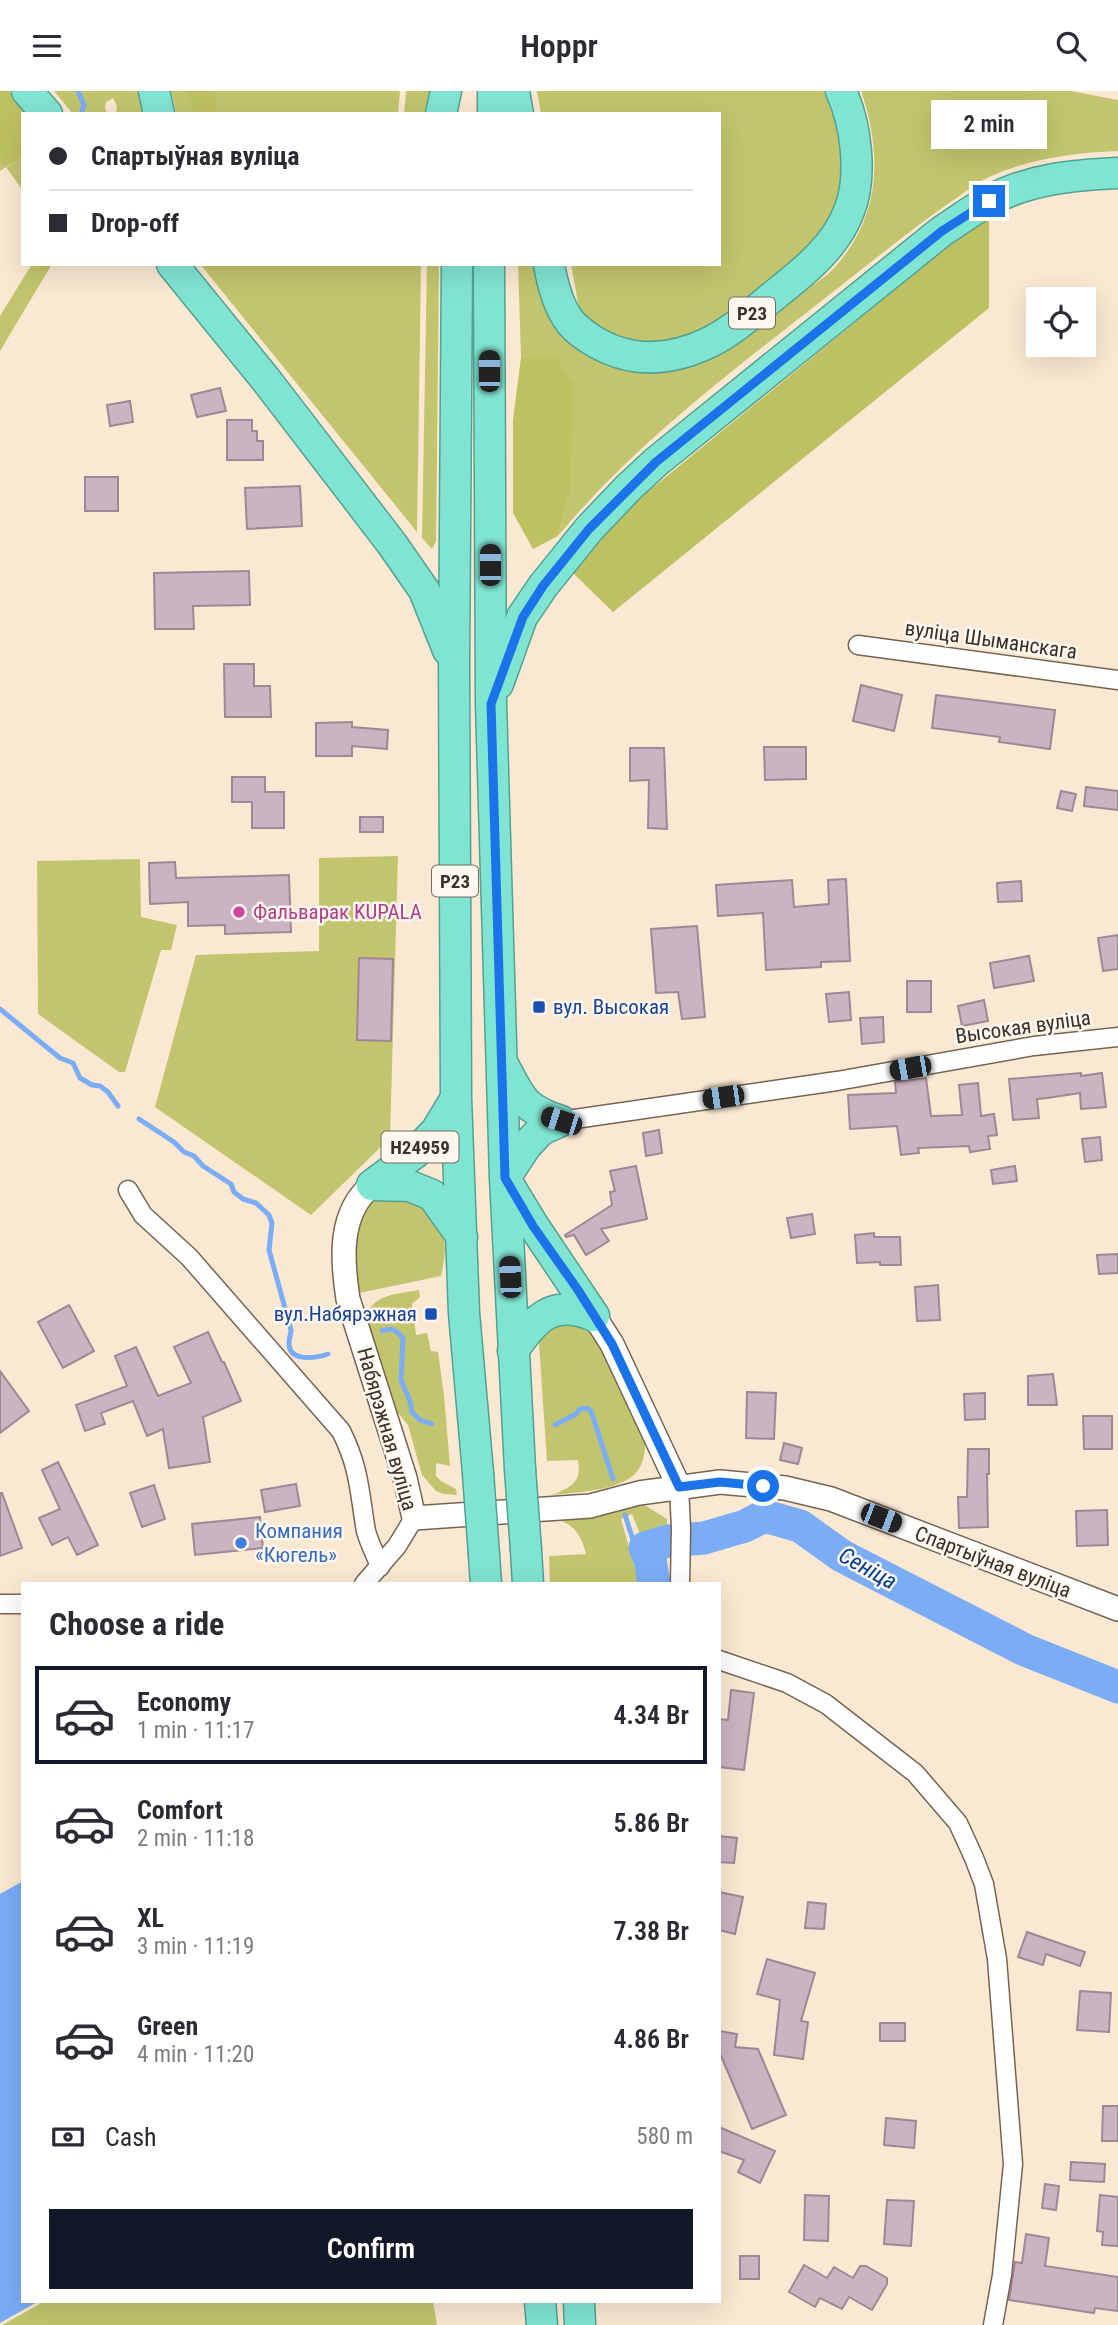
<!DOCTYPE html>
<meta charset="utf-8">
<style>
body{margin:0;font-family:"Roboto Condensed",sans-serif;background:#f7f7f7;color:#2b2b33;height:100vh;display:flex;flex-direction:column;font-size:26px;white-space:nowrap}
*{box-sizing:border-box;margin:0}
p{font-size:23px;color:#7c7c81}
.icon{flex:none;width:38px;height:38px;fill:none;stroke:currentColor;stroke-width:2;stroke-linecap:round;stroke-linejoin:round}
.map{position:relative;flex:1;overflow:hidden}
.side{position:absolute;left:21px;top:1491px;width:700px;height:721px;display:flex;flex-direction:column;background:#fff;border-radius:0px;box-shadow:0 7px 28px #0002}
.side>*{flex:none}
.guide{position:absolute;left:21px;top:21px;width:700px;height:154px;border-radius:0px;box-shadow:0 7px 28px #0002;display:grid;align-content:center;height:154px;padding:0 28px;background:#fff}
.buttons{position:absolute;left:1026px;top:196px;display:grid;gap:14px}
.buttons a{display:grid;place-items:center;width:70px;height:70px;border-radius:0px;background:#fff;box-shadow:0 7px 28px #0002;font-size:35px}
.end{position:absolute;width:32px;height:32px;margin:-16px;border:9px solid #1a73e8;background:#fff;box-shadow:0 0 0 4px #fff}
.from{border-radius:50%}
.bubble{position:absolute;height:49px;border-radius:0px;background:#fff;box-shadow:0 7px 28px #0002;font-size:23px;font-weight:600;line-height:49px;text-align:center}
.car{position:absolute;width:21px;height:42px;margin:-21px -10px;border-radius:9px;box-shadow:0 0 5px 2px #0007;background:linear-gradient(#222 24%,#8ab4d8 0 40%,#222 0 76%,#8ab4d8 0 86%,#222 0)}
.guide b{display:flex;align-items:center;gap:24px;height:66px;font-size:26px}
.guide b+b{border-top:2px solid #e1e1e2}
.guide i{width:18px;height:18px;background:#2b2b33}
ul{padding:0;list-style:none}
li{display:flex;align-items:center;gap:21px;height:98px;margin:0 14px 10px;padding:0 14px;border:4px solid transparent;border-radius:0px}
li div{flex:1}
li b{display:block;font-size:26px}
li em{font-style:normal;font-weight:600}
li.current{border-color:#111827}
li>.icon{width:63px;height:63px;stroke-width:1.5}
h2{padding:0 28px;font-size:32px;line-height:84px}
.pay{display:flex;align-items:center;gap:18px;height:77px;padding:0 28px;font-size:26px}
.pay p{margin-inline-start:auto}
.cta{display:flex;gap:14px;margin-top:auto;padding:14px 28px}
.cta a{flex:1;height:80px;border-radius:0px;background:#111827;color:#fff;font-size:28px;font-weight:600;line-height:80px;text-align:center}
header{display:flex;justify-content:space-between;align-items:center;height:91px;padding:0 28px;background:#fff;font-size:32px;font-weight:600}
.map>svg:first-child{display:block}
.green{fill:#c2c56d}
.forest{fill:#bec161}
.water{fill:#7bacf6}
.lines{fill:none;stroke-linecap:round;stroke-linejoin:round}
.stream{stroke:#7bacf6;stroke-width:5}
.river{stroke:#7bacf6;stroke-width:33}
.building{fill:#cbb3c1;stroke:#9f8796;stroke-width:2}
.minor-casing{stroke:#746552;stroke-width:21}
.tertiary-casing{stroke:#746552;stroke-width:26}
.trunk-casing{stroke:#53a190;stroke-width:33}
.minor{stroke:#fff;stroke-width:18}
.tertiary{stroke:#fff;stroke-width:23}
.trunk{stroke:#80e4d2;stroke-width:30}
.trunk-bridge-casing{stroke:#53a190;stroke-width:33;stroke-linecap:butt}
.trunk-bridge{stroke:#80e4d2;stroke-width:30}
.route{stroke:#1a73e8;stroke-width:9}
.hotel-dot{fill:#d1479c;stroke:#fef7ee;stroke-width:2.5}
.transit-dot{fill:#1a4fb4;stroke:#fef7ee;stroke-width:2.5}
.shop-dot{fill:#3f7fe0;stroke:#fef7ee;stroke-width:2.5}
.labels{text-anchor:middle;stroke-width:5;stroke-linejoin:round;paint-order:stroke}
.shield{fill:#fef7ee;stroke:#736c64;stroke-width:2}
.shield-label{font-size:19px;font-weight:bold;fill:#383129}
.street-label{font-size:21px;fill:#383129;stroke:#fef7ee}
.hotel-label{font-size:21px;fill:#b23c85;stroke:#fef7ee;text-anchor:start}
.transit-label{font-size:21px;fill:#164399;stroke:#fef7ee;text-anchor:start}
.shop-label{font-size:21px;fill:#366cbe;stroke:#fef7ee;text-anchor:start}
.water-label{font-size:23px;font-style:italic;fill:#003d90;stroke:#fef7ee}
</style>
<header><svg class="icon" aria-label="menu" viewBox="0 0 24 24"><path d="M4 6h16M4 12h16M4 18h16"/></svg>Hoppr<svg class="icon" aria-label="search" viewBox="0 0 24 24"><circle cx="10" cy="10" r="6"/><path d="M15 15l6 6"/></svg></header>
<div class="map">
<svg width="1118" height="2234" viewBox="0 0 1118 2234">
<rect width="100%" height="100%" fill="#fae8d2"/>
<!-- green -->
<path class="green" d="M54,0H143L148,23H116L117,15L113,7L106,11L105,18L108,23H73Z
M171,0H400L398,23H176Z
M406,0H441L437,23H404Z
M537,0H825L835,20L842,60L840,105L824,139L800,166L746,210L701,239L651,255L611,247L580,222L571,173H719V23H541Z
M861,0H1071L1118,9V60C1073,62 1031,67 989,86C975,92 962,104 949,112C914,137 881,163 848,189C747,269 640,346 558,445L570,401L556,266H521L518,173H541L551,203L658,279L677,280L700,273L827,184C880,133 884,67 861,0Z
M23,66V100L6,76L0,80V68L6,76Z
M32,173H52L0,260V225Z
M200,173H421L417,441Z
M427,173H439L436,450L432,458L422,447Z
M398,765L390,1047L311,1124L155,1016L196,864L319,860V767Z
M140,768L141,826L177,834L171,859H161L125,981H119L38,923L37,770Z
M413,1102C442,1136 451,1139 441,1185L359,1202L353,1167L358,1132L369,1112L378,1105Z
M419,1199L420,1206L412,1213L416,1244L427,1242L431,1260L438,1261L444,1304L450,1375L436,1372V1385L441,1390L456,1398L457,1404L444,1403L436,1400L422,1384L408,1334L394,1317L365,1230C371,1202 395,1204 419,1199Z
M565,1230L584,1236L594,1244L645,1348C645,1358 645,1367 640,1376C628,1400 577,1401 552,1404C572,1396 582,1391 578,1369L547,1370L539,1253L543,1241Z
M638,1410L667,1428V1446L650,1450L642,1448L632,1423L621,1428L636,1481L643,1493H550L549,1465L586,1463C581,1442 572,1430 549,1427Z
M45,2210H433L437,2234H2Z"/>
<!-- forest -->
<path class="forest" d="M0,0H9L27,23H23V66L5,76L0,68Z
M184,0H214L218,23H194L192,10Z
M989,122V217L613,521L573,482L618,425Z
M521,266H556L573,292L570,401L558,445L533,458L513,422V329Z"/>
<!-- water -->
<path class="water" d="M23,1790V2210H39L0,2232V1803Z"/>
<g class="lines">
<!-- stream -->
<path class="stream" d="M78,0L84,14L81,23
M0,918L60,967L73,972L80,987L92,994L100,995L108,1001L118,1015
M139,1028L174,1051L184,1061L194,1065L203,1075L231,1093L234,1101L243,1108L256,1112L269,1124L272,1132L269,1159L291,1239C291,1243 289,1247 289,1251C288,1272 317,1267 328,1263
M382,1240C392,1236 396,1239 403,1247L401,1289L410,1310L412,1321L420,1329L432,1333
M555,1334L576,1323L580,1318L587,1317L591,1320L613,1388
M625,1424L634,1452L645,1457"/>
<!-- river -->
<path class="river" d="M654,1493L650,1468L645,1457L668,1450L704,1447L745,1435L764,1425L800,1435L842,1465L1025,1559L1118,1596"/>
</g>
<!-- building -->
<path class="building" d="M220,297L226,320L197,326L191,304Z
M130,310L133,331L110,335L107,314Z
M227,329H252V340H257V350H263V369H227Z
M85,386H118V420H85Z
M300,395L302,435L247,438L245,397Z
M249,480L250,514L193,515L194,538H155L154,482Z
M224,573H254V595H270L271,626H225Z
M861,594L902,604L894,640L853,630Z
M936,604L1055,619L1050,658L999,651L1000,646L932,637Z
M352,631V636L388,639L387,658L352,655V665H316V632Z
M764,656H806V688L765,689Z
M630,657H664L667,738L648,737L649,689L630,690Z
M232,686H265V701H284V737H252V711H232Z
M1086,696L1118,700V719L1084,715Z
M1061,700L1076,703L1072,720L1057,717Z
M360,726H383V741H360Z
M175,771L176,787L289,784L291,841L225,843V834L188,835V811L150,813L149,772Z
M846,788L850,870L821,871V876L766,879L763,822L718,825L716,794L792,789L794,816L829,813L828,789Z
M1021,790L1022,810L998,811L997,792Z
M697,835L705,926L682,928L678,901L656,902L651,838Z
M1118,844V878L1103,880L1098,847Z
M1029,865L1034,890L994,897L990,872Z
M359,867L393,868L391,950L357,949Z
M907,890H931V921H907Z
M849,901L851,929L829,931L826,903Z
M984,909L988,930L962,935L958,915Z
M883,926L884,951L862,953L860,927Z
M1081,982V985L1102,982L1106,1016L1081,1018L1080,1002L1047,1007L1037,1008L1039,1027L1013,1029L1009,988Z
M926,987L931,1025L962,1024L959,994L978,992L981,1025L994,1023L997,1044L988,1045L990,1058L970,1061L969,1055L918,1057L919,1062L901,1064L897,1035L850,1038L848,1004L896,1002L895,991Z
M659,1039L662,1062L646,1065L643,1042Z
M1100,1046L1102,1069L1085,1071L1082,1048Z
M636,1075L647,1128L601,1138L609,1150L586,1164L574,1144L566,1146L565,1144L612,1114L610,1101L615,1100L610,1080Z
M1015,1075L1017,1090L993,1093L991,1079Z
M812,1123L815,1143L791,1147L787,1127Z
M874,1142V1146H900L901,1174H880V1171L857,1172L855,1144Z
M1118,1163V1182L1099,1183L1097,1164Z
M938,1194L940,1229L917,1230L915,1196Z
M69,1214L94,1260L63,1277L38,1231Z
M208,1241L222,1271H224L241,1310L203,1326L210,1371L169,1377L163,1338L147,1345L133,1310L101,1322L105,1333L85,1340L76,1314L127,1295L115,1265L136,1256L158,1305L191,1292L174,1256Z
M0,1280L29,1320L0,1342Z
M1053,1283L1057,1314H1028V1285Z
M747,1301L776,1302L774,1348L746,1347Z
M985,1302V1328L965,1329L964,1303Z
M1083,1325H1112V1358H1084Z
M784,1352L802,1357L798,1373L780,1369Z
M968,1358H989V1383H987L988,1436L959,1437L958,1406H967Z
M58,1371L98,1454L77,1464L68,1446L52,1454L39,1427L60,1418L42,1379Z
M296,1393L300,1415L265,1421L261,1399Z
M154,1394L165,1428L142,1436L130,1402Z
M0,1402H2L22,1457L0,1465Z
M1107,1419L1108,1454L1077,1455L1076,1420Z
M260,1426L263,1457L195,1464L192,1433Z
M731,1599L754,1602L744,1679L719,1676V1628L728,1629Z
M719,1745L737,1747L734,1772L719,1771Z
M719,1801L743,1806L735,1843L719,1839Z
M808,1811L826,1813L824,1838L805,1837Z
M1027,1841L1085,1861L1080,1875L1046,1863L1043,1874L1018,1866Z
M767,1868L815,1882L801,1930L808,1931L803,1968L774,1964L780,1909L757,1903Z
M1080,1900L1111,1902L1109,1941L1077,1939Z
M880,1932H905V1950H880Z
M719,1940L737,1943L735,1956L758,1958L786,2024L752,2038L719,1960Z
M1103,2015H1118V2050H1102Z
M886,2027L916,2030L914,2057L884,2054Z
M719,2036L775,2060L760,2092L738,2081L744,2069L719,2060Z
M1071,2071L1105,2073L1104,2091L1070,2089Z
M1045,2093L1059,2095L1056,2119L1042,2117Z
M805,2104L829,2105L828,2150L804,2149Z
M1100,2104L1118,2106V2155L1102,2154L1103,2141L1097,2140Z
M887,2109L914,2110L911,2155L884,2153Z
M1026,2143L1049,2147L1045,2175L1118,2186V2220L1095,2217L1094,2222L1009,2209L1015,2171L1022,2172Z
M740,2165H759V2188H740Z
M804,2174L827,2187L834,2176L853,2187L860,2175H866L887,2187V2193L872,2219L849,2206L842,2218L820,2207L815,2216L789,2201Z"/>
<g class="lines">
<defs>
<path id="minor" d="M858,554L1118,589
M561,1030L837,990L1034,955L1118,946
M128,1099L143,1124L189,1166L341,1340C360,1378 359,1400 366,1440C369,1452 376,1464 380,1476
M679,1396L681,1437L680,1493
M364,1493L397,1455L414,1427
M0,1513H23
M719,1569L787,1592L826,1613L915,1682L958,1732L974,1767L984,1793L997,1868L1013,2073L1002,2184L993,2234"/>
<path id="tertiary" d="M372,1094C338,1122 342,1169 348,1208L405,1387L414,1427L590,1415L639,1402L720,1391L785,1397L831,1408L1118,1518
M594,1225L612,1253L679,1396"/>
<path id="trunk" d="M27,0L47,23
M154,0L159,23
M514,0L518,23
M441,23L446,0
M493,23V0
M172,173L267,290L392,453L424,499L448,559
M457,173L454,573L456,1007L464,1222L478,1382
M489,173L491,613L505,1087L520,1378
M549,173C552,191 558,213 568,228C574,237 583,243 592,249C629,272 668,271 708,252C733,240 756,219 777,202C806,179 836,155 849,120C863,85 856,33 841,0
M498,593L522,526L543,495L589,438L628,397L656,371L942,140C958,130 973,118 989,110C1028,88 1074,84 1118,82
M504,975C521,1008 524,1018 561,1030
M505,1087L526,1055L541,1039L561,1030
M507,1091L533,1134L594,1225
M372,1094L415,1062L436,1040L456,1007
M372,1094L410,1095L432,1104L462,1146
M513,1260C535,1227 553,1207 594,1225
M526,1459L528,1493
M484,1464L486,1493
M540,2210L542,2234
M579,2210L580,2234"/>
</defs>
<!-- minor casing -->
<use href="#minor" class="minor-casing"/>
<!-- tertiary casing -->
<use href="#tertiary" class="tertiary-casing"/>
<!-- trunk casing -->
<use href="#trunk" class="trunk-casing"/>
<!-- minor -->
<use href="#minor" class="minor"/>
<!-- tertiary -->
<use href="#tertiary" class="tertiary"/>
<!-- trunk -->
<use href="#trunk" class="trunk"/>
<defs>
<path id="trunk-bridge" d="M520,1378L526,1459
M478,1382L484,1464"/>
</defs>
<!-- trunk-bridge casing -->
<use href="#trunk-bridge" class="trunk-bridge-casing"/>
<!-- trunk-bridge -->
<use href="#trunk-bridge" class="trunk-bridge"/>
</g>
<g class="lines">
<!-- route -->
<path class="route" d="M763,1395L720,1391L679,1396L612,1253L578,1199L533,1135L505,1087L491,613L523,526L543,495L589,438L656,371L942,140L989,110"/>
</g>
<!-- markers -->
<circle class="hotel-dot" cx="239" cy="821" r="7"/>
<g class="transit-dot">
<rect x="532" y="909" width="14" height="14" rx="3.5"/>
<rect x="424" y="1216" width="14" height="14" rx="3.5"/>
</g>
<circle class="shop-dot" cx="241" cy="1452" r="7"/>
<g class="labels">
<!-- shield labels -->
<g class="shield">
<rect x="729" y="206.5" width="46" height="31" rx="5"/>
<rect x="432" y="774.5" width="46" height="31" rx="5"/>
<rect x="381.5" y="1040.5" width="77" height="31" rx="5"/>
</g>
<g class="shield-label">
<text x="752" y="229">Р23</text>
<text x="455" y="797">Р23</text>
<text x="420" y="1063">Н24959</text>
</g>
<!-- street labels -->
<g class="street-label">
<text transform="translate(991 549) rotate(8)" y="7">вуліца Шыманскага</text>
<text transform="translate(1023 936) rotate(-8)" y="7">Высокая вуліца</text>
<text transform="translate(387 1338) rotate(74)" y="7">Набярэжная вуліца</text>
<text transform="translate(993 1471) rotate(21)" y="7">Спартыўная вуліца</text>
</g>
<!-- hotel labels -->
<g class="hotel-label">
<text x="253" y="828">Фальварак KUPALA</text>
</g>
<!-- transit labels -->
<g class="transit-label">
<text x="553" y="923">вул. Высокая</text>
<text x="417" y="1230" text-anchor="end">вул.Набярэжная</text>
</g>
<!-- shop labels -->
<g class="shop-label">
<text x="255" y="1447">Компания<tspan x="255" dy="24">«Кюгель»</tspan></text>
</g>
<!-- water labels -->
<g class="water-label">
<text transform="translate(868 1477) rotate(29)" y="8">Сеніца</text>
</g>
</g>
</svg>
<div class="buttons">
<a><svg class="icon" aria-label="locate" viewBox="0 0 24 24"><circle cx="12" cy="12" r="6"/><path d="M12 2v4M12 18v4M2 12h4M18 12h4"/></svg></a>
</div>
<i class="end from" style="left:763px;top:1395px"></i>
<i class="end" style="left:989px;top:110px"></i>
<div class="bubble" style="left:931px;top:9px;width:116px">2 min</div>
<i class="car" style="left:489px;top:280px;rotate:0deg"></i>
<i class="car" style="left:490px;top:474px;rotate:0deg"></i>
<i class="car" style="left:910px;top:977px;rotate:260deg"></i>
<i class="car" style="left:723px;top:1006px;rotate:262deg"></i>
<i class="car" style="left:561px;top:1030px;rotate:288deg"></i>
<i class="car" style="left:510px;top:1186px;rotate:357deg"></i>
<i class="car" style="left:881px;top:1427px;rotate:111deg"></i>
<div class="guide">
<b><i class="from"></i>Спартыўная вуліца</b>
<b><i></i>Drop-off</b>
</div>
<section class="side">
<h2>Choose a ride</h2>
<ul>
<li class="current"><svg class="icon" aria-label="car" viewBox="0 0 24 24"><path d="M5 17H2v-5l4-1 3-4h7l3 4 3 1v5h-3M9 17h6M6 11h13"/><circle cx="7" cy="17" r="2"/><circle cx="17" cy="17" r="2"/></svg><div><b>Economy</b><p>1 min · 11:17</p></div><em>4.34 Br</em></li>
<li><svg class="icon" aria-label="car" viewBox="0 0 24 24"><path d="M5 17H2v-5l4-1 3-4h7l3 4 3 1v5h-3M9 17h6M6 11h13"/><circle cx="7" cy="17" r="2"/><circle cx="17" cy="17" r="2"/></svg><div><b>Comfort</b><p>2 min · 11:18</p></div><em>5.86 Br</em></li>
<li><svg class="icon" aria-label="car" viewBox="0 0 24 24"><path d="M5 17H2v-5l4-1 3-4h7l3 4 3 1v5h-3M9 17h6M6 11h13"/><circle cx="7" cy="17" r="2"/><circle cx="17" cy="17" r="2"/></svg><div><b>XL</b><p>3 min · 11:19</p></div><em>7.38 Br</em></li>
<li><svg class="icon" aria-label="car" viewBox="0 0 24 24"><path d="M5 17H2v-5l4-1 3-4h7l3 4 3 1v5h-3M9 17h6M6 11h13"/><circle cx="7" cy="17" r="2"/><circle cx="17" cy="17" r="2"/></svg><div><b>Green</b><p>4 min · 11:20</p></div><em>4.86 Br</em></li>
</ul>
<div class="pay"><svg class="icon" aria-label="cash" viewBox="0 0 24 24"><path d="M3 7h18v10H3z"/><circle cx="12" cy="12" r="2"/></svg>Cash<p>580 m</p></div>
<div class="cta"><a>Confirm</a></div>
</section>
</div>
